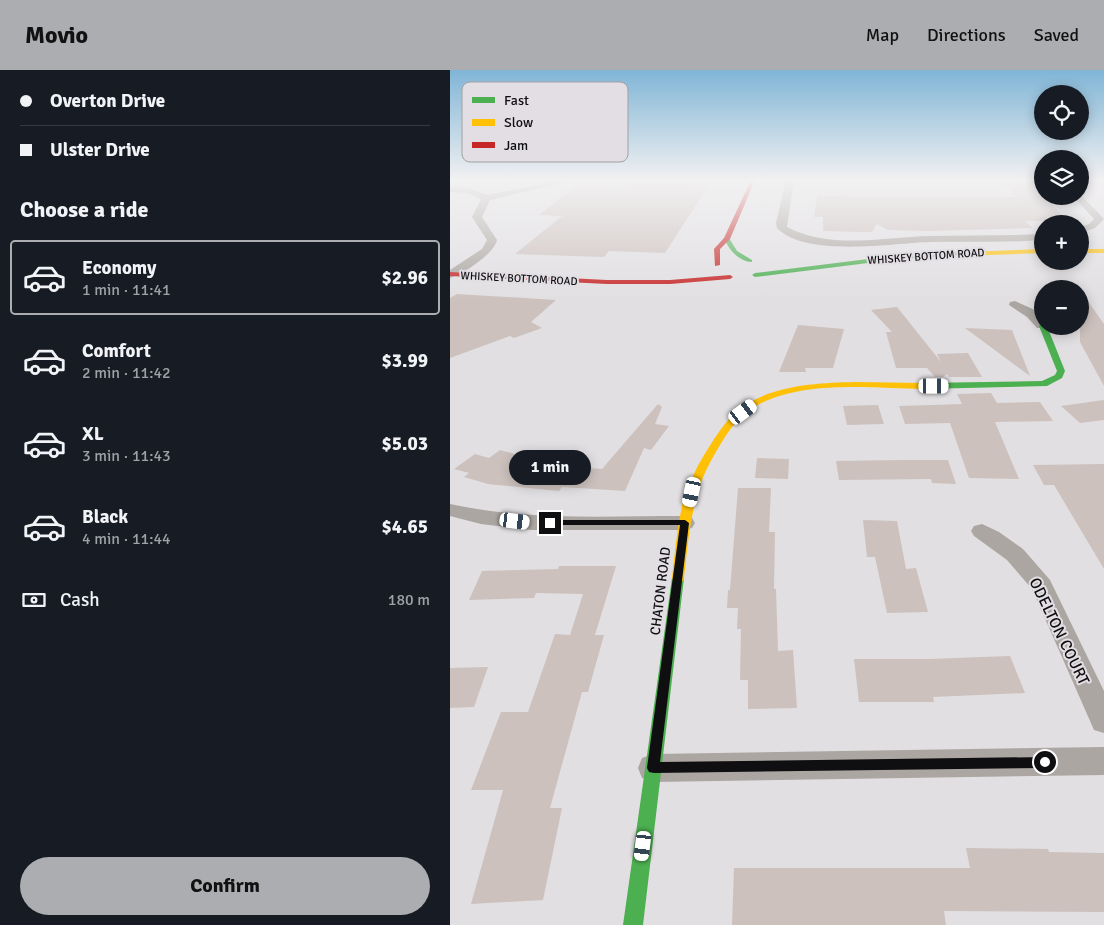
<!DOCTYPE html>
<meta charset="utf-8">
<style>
body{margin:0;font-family:Signika,sans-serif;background:#242831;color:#f1f3f6;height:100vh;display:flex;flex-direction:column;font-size:19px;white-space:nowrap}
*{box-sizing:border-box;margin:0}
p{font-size:16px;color:#9ea1a6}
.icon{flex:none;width:28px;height:28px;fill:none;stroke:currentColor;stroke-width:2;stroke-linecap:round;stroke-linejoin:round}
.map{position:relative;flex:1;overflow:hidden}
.panel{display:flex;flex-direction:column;background:#171b24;width:450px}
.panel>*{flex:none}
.guide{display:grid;align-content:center;height:110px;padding:0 20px;background:#171b24}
.controls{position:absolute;left:584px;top:15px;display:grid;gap:10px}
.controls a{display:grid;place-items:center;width:55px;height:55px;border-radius:50%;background:#171b24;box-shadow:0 2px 12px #0003;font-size:25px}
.end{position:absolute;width:22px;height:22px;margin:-11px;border:6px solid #0f0e10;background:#fff;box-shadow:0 0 0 2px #fff}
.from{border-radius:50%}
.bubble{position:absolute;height:35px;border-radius:18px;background:#171b24;box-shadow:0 2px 12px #0003;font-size:16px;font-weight:800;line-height:35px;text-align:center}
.car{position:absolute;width:15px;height:30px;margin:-15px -8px;border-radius:6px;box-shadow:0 0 4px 1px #0007;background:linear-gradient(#fff 24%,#345 0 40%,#fff 0 76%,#345 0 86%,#fff 0)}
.guide b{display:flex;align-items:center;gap:18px;height:48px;font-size:19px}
.guide b+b{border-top:1px solid #363941}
.guide i{width:12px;height:12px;background:#f1f3f6}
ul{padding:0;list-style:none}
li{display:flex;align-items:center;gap:15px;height:75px;margin:0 10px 8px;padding:0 10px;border:2px solid transparent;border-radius:5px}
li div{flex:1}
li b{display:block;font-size:19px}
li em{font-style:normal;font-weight:800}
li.on{border-color:#acadb0}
li>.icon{width:45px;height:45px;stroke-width:1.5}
h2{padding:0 20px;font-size:22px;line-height:60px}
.pay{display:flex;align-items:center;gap:12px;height:55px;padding:0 20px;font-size:19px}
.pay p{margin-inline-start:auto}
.action{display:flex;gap:10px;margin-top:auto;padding:10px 20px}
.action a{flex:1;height:58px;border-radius:30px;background:#acadb0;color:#111;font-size:20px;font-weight:800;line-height:58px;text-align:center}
header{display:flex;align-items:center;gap:30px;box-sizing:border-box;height:70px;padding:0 25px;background:#acadb0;color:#111}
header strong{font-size:24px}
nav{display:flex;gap:28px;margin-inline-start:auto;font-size:18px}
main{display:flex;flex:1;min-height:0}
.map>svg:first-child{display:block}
.commercial{fill:#e1d7e1}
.building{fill:#ccc1bd}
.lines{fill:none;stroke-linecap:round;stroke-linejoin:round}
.street{fill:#aba6a1;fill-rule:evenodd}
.fast{fill:#4caf50;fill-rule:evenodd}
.slow{fill:#ffc107;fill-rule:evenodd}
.jam{fill:#c62828;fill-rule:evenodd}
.route{fill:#0f0e10}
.labels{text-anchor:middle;stroke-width:4;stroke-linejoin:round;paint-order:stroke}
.far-street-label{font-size:11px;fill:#0f0e10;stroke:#e2dee3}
.street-label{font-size:14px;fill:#0f0e10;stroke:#e2dee3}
.near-street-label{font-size:16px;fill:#0f0e10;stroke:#e2dee3}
.key{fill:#e2dee3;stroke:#a3a0a4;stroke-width:1}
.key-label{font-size:14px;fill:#0f0e10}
</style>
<header>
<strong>Movio</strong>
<nav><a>Map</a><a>Directions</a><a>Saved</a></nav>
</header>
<main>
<section class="panel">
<div class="guide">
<b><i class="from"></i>Overton Drive</b>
<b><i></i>Ulster Drive</b>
</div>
<h2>Choose a ride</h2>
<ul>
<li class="on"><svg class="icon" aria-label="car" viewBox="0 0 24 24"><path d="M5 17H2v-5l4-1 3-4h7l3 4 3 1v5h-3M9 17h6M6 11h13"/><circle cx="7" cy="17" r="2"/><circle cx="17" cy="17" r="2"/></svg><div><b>Economy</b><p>1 min · 11:41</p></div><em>$2.96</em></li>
<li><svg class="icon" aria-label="car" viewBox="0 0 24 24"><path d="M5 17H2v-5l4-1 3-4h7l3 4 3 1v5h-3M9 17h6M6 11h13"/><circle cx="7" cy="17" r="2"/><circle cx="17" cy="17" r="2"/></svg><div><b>Comfort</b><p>2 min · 11:42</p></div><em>$3.99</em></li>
<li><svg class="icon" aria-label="car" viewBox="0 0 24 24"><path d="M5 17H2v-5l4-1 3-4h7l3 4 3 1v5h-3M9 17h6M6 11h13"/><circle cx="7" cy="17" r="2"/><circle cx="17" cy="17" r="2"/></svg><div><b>XL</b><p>3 min · 11:43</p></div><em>$5.03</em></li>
<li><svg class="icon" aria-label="car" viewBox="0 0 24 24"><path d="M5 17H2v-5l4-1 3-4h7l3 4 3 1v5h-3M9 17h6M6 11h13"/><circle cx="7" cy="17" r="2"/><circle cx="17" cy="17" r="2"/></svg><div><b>Black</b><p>4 min · 11:44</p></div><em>$4.65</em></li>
</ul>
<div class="pay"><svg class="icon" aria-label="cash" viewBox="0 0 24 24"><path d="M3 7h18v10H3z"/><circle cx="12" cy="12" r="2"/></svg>Cash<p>180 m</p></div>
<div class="action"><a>Confirm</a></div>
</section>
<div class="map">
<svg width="654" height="855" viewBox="0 0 654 855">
<rect width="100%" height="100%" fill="#e1dfe2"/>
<!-- commercial -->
<path class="commercial" d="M630,110H654V134L630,113Z"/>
<!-- building -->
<path class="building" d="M181,110H242L239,115H259L215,183L159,181L154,187L65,184L112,146L89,145L126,116L173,118Z
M550,110H586L592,117V126H601L606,132L599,131L617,151H575L583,158L478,161L438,160L427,154L422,162H412L373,161V147H364L367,126L567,127Z
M630,220L654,254V316L630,272Z
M7,224L106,230L81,252L92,258L64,268L60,266L0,288V228Z
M447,237L491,292L487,284L518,283L532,307H499L497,304L493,307H485L477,298H446L436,262H442L421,240Z
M348,255L394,259L383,298H355L356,302H329Z
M515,258L562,260L580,306Z
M541,323L547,333L590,332L603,351L545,352L569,409L519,408L500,353L455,354L449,336L512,334L507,324Z
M654,330V350L630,353L611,336Z
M208,334L212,337L205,354L219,356L201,380L194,378L175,421L112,417L109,421L38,414L14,407L19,403L4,399L25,384L39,388L50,380L72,386L61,395L135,401L137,398L152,399Z
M428,335L434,354L397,355L393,336Z
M307,388L339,389L338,409L305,408Z
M451,390H498L506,414L482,413L481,409L389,410L386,391Z
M654,394V499L604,415H594L583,395Z
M288,418H321L319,462H325L324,519H326L328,581L343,580L347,638L298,639V610H290L291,559H287L288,538H277L278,520H280Z
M413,450L447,451L456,499L466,498L478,542L437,543L425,487H417Z
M109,496H166L145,565H154L138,622H132L100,738H112L93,830L21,834L53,720H21L51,642H78L105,564L120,565L133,524L86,523L84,528L19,530L32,501L108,499Z
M560,586L575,623L483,627L484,632H409L404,589H479Z
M38,597L24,637L0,638V598Z
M516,778L598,779L599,782L654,783V842L494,841L496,855H282L284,798H520Z"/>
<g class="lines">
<!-- street -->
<path class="street" d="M110,110H127L40,130L32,147L47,170C45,183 12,205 0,208V200L32,179L37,170L22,147L31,129L17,123L0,122V116L19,118L37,125Z
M336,110H344L337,157C381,180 433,167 480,166C518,165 555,166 592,164V170C555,173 518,171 481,172C442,173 356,188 327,158L326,153Z
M630,124L654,149L645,158L630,163V157L639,154L644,149L623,126H630Z
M565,231L587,241L592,248V256H598L597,258H587L577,247L559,235L560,232Z
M0,434C78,451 156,446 235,446L242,448L245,453L242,458L235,460H81L31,454L0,446Z
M532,454L549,462L573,479L600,510L654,621V663L644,660L582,519L557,490L524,466L521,461L524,456Z
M654,677V705L203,712L192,708L188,698L192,688L203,684Z"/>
<!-- fast -->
<path class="fast" d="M275,168H279L287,181L302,190V192C290,192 277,179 275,168Z
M512,182L515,184L514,185L450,189L305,207L302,205L305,203L450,185Z
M590,254L597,256L615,301L612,308L597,316L472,319L468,316L472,313L592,311L605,305L607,301L589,256Z
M228,503L233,505L234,508L193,855H173L222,508L223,505Z"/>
<!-- slow -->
<path class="slow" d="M592,179V183L512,186L509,184L512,182Z
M630,179H654V183H630Z
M405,312L472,313L476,316L472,319C418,318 331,307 289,349C280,358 273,370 267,380C257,397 249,414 245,433C239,457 237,483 234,508L233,511H223L222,508C225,483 227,457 233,432C239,412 248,394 259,377C266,366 273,355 282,346C313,315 365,313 405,312Z"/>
<!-- jam -->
<path class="jam" d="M301,110H305L280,169L270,179V195L265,196L264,179L274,168Z
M0,202L157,210H220L280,205L283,207L280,209L220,214H157L0,206Z"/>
</g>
<!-- sky -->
<linearGradient id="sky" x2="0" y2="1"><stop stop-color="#80b5d6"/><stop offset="0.48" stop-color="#f2f1f2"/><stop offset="1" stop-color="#f2f1f2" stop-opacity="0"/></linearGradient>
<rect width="654" height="230" fill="url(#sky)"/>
<!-- route -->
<path class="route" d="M100,450H235L239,453L210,692L595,687L600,688L601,692L600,696L595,698L204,703L199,702L197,698L230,455H97V451Z"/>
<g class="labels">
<!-- far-street labels -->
<g class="far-street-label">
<text transform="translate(476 186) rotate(-4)" y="4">WHISKEY BOTTOM ROAD</text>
<text transform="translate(69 208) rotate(3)" y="4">WHISKEY BOTTOM ROAD</text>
</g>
<!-- street labels -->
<g class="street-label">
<text transform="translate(210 521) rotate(-83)" y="5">CHATON ROAD</text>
</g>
<!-- near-street labels -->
<g class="near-street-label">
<text transform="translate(610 561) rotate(64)" y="6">ODELTON COURT</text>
</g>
</g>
<!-- legend -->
<rect x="12" y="12" width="166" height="80" rx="8" class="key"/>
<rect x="22" y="27" width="23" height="6" fill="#4caf50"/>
<rect x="22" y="49" width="23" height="7" fill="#ffc107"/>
<rect x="22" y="72" width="23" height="6" fill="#c62828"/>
<g class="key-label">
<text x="54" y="35">Fast</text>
<text x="54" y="57">Slow</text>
<text x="54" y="80">Jam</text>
</g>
</svg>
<div class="controls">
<a><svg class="icon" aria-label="locate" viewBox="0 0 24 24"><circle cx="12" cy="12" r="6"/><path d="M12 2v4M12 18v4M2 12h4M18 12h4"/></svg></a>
<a><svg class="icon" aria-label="layers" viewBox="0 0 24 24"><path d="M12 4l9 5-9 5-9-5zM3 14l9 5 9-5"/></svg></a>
<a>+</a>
<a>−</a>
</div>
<i class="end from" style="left:595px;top:692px"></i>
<i class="end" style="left:100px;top:453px"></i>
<div class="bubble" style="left:59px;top:380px;width:82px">1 min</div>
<i class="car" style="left:484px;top:316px;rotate:90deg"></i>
<i class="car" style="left:293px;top:342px;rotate:54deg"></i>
<i class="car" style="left:242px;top:422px;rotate:192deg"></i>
<i class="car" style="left:65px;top:451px;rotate:97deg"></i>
<i class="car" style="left:193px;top:776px;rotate:187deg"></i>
</div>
</main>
